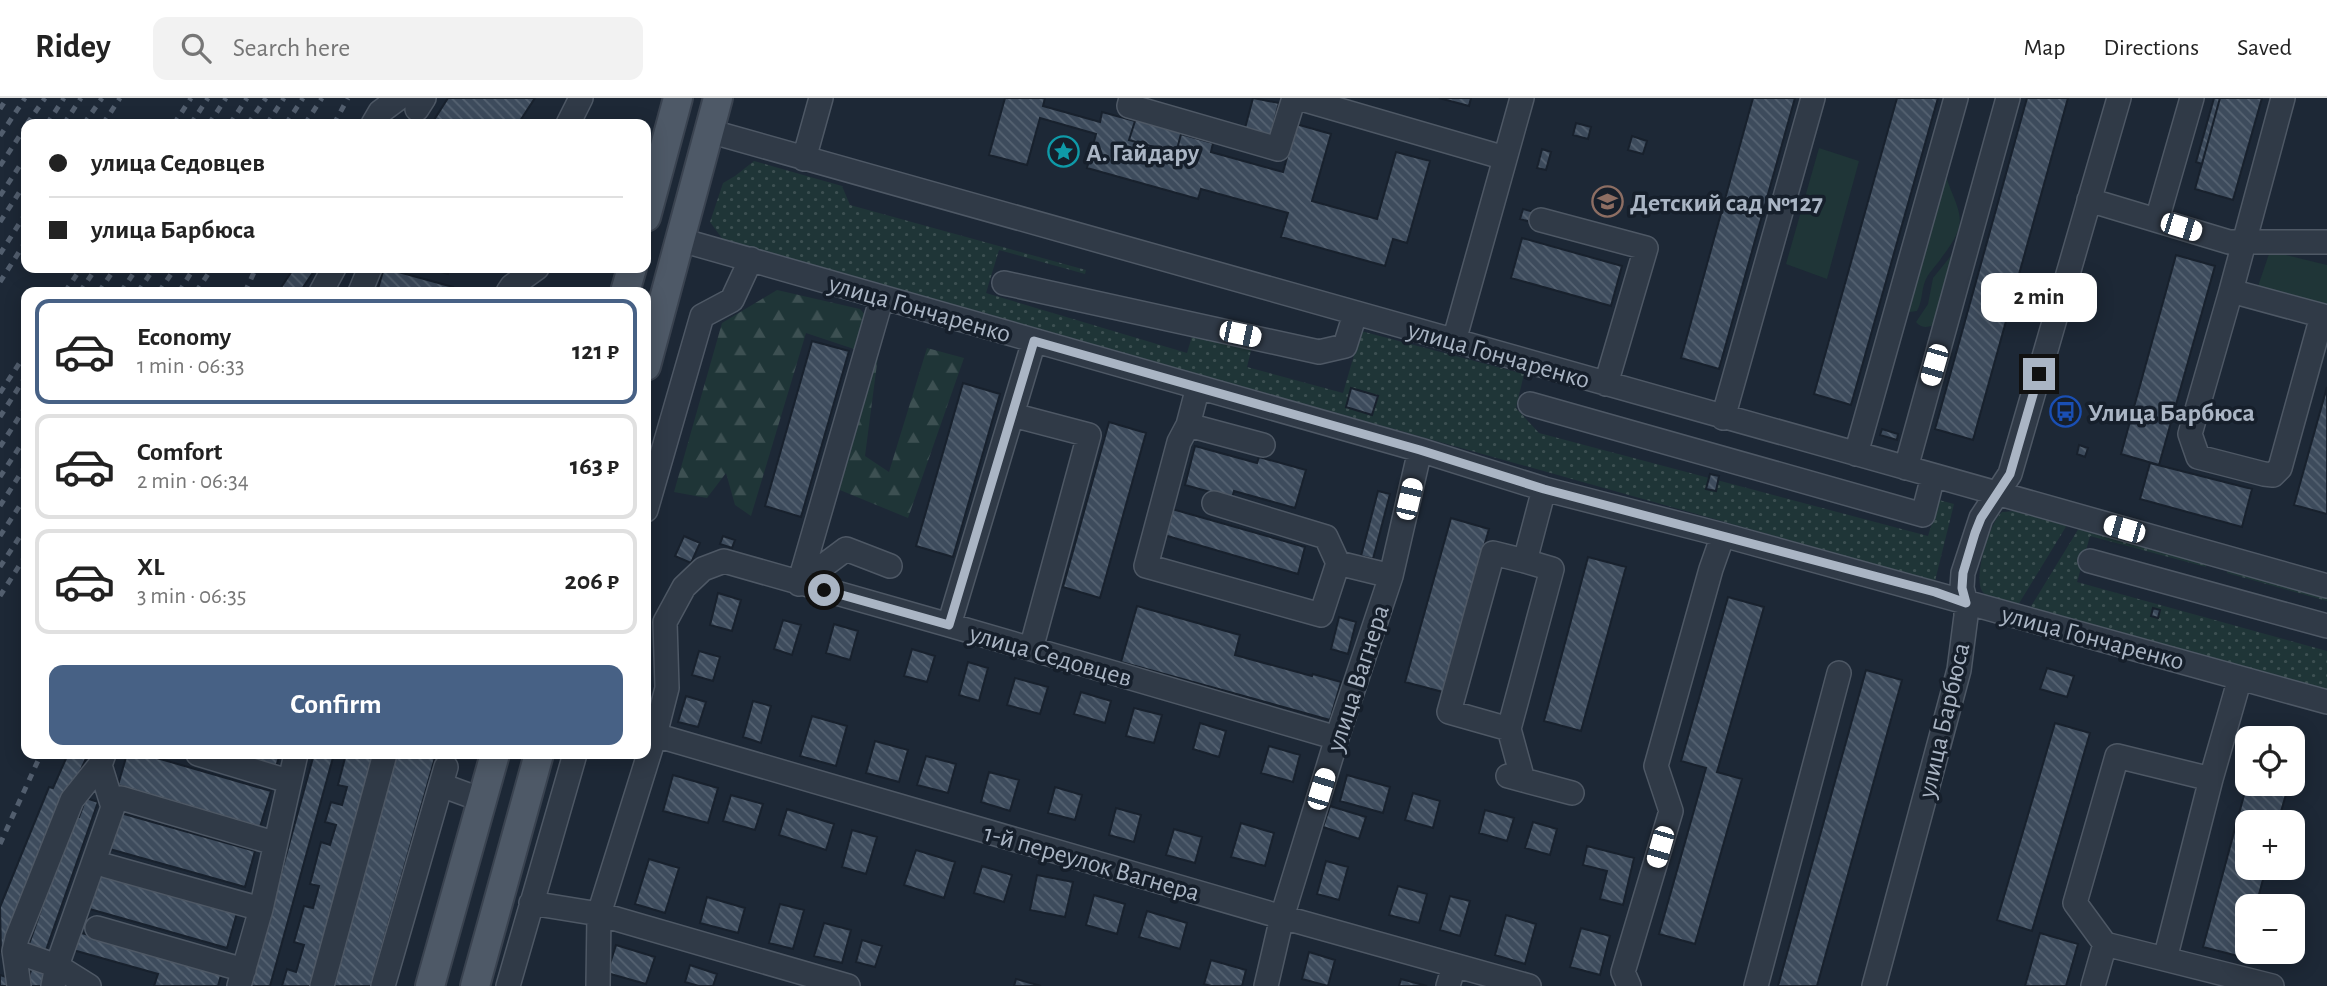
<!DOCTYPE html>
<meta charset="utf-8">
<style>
body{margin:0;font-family:"Alegreya Sans",sans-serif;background:#f2f2f2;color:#222;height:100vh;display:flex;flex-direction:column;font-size:26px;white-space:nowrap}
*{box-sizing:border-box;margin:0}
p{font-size:23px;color:#767676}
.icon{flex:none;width:38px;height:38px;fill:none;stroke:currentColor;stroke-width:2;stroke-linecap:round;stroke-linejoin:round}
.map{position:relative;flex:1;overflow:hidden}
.side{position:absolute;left:21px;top:189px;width:630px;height:472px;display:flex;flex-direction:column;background:#fff;border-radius:14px;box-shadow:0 4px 18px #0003}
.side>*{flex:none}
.banner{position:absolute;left:21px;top:21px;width:630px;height:154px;border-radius:14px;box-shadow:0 4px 18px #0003;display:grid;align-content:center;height:154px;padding:0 28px;background:#fff}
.fabs{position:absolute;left:2235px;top:628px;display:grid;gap:14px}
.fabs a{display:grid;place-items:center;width:70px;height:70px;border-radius:14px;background:#fff;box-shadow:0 4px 18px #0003;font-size:35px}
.end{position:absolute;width:32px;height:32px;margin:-16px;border:9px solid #aab5c4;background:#111;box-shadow:0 0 0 4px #111}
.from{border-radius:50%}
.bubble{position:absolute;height:49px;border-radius:14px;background:#fff;box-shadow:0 4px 18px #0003;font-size:23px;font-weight:600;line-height:49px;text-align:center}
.car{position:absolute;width:21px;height:42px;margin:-21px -10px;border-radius:9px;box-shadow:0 0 5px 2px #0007;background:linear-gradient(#fff 24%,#345 0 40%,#fff 0 76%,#345 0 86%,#fff 0)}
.banner b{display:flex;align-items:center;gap:24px;height:66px;font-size:26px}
.banner b+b{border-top:2px solid #e0e0e0}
.banner i{width:18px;height:18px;background:#222}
ul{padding:12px 0 0;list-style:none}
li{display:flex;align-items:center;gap:21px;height:105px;margin:0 14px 10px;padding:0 14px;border:4px solid #e0e0e0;border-radius:14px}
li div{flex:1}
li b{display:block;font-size:26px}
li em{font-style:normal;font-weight:600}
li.on{border-color:#476185}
li>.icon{width:63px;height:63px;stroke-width:1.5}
.primary-button{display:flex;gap:14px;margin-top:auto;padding:14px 28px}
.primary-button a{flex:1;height:80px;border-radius:14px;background:#476185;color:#fff;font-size:28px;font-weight:600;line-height:80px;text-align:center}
header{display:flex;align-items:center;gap:42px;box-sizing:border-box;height:98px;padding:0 35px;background:#fff;border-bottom:2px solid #e0e0e0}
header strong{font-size:33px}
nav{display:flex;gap:38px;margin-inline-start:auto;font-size:24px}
.search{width:490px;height:63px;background:#f2f2f2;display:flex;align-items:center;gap:18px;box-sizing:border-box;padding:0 24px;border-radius:14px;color:#767676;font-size:26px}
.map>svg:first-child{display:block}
.grass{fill:url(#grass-dots)}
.forest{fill:url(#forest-firs)}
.green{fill:#1f3537}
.building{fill:url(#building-back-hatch);stroke:#18212d;stroke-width:2}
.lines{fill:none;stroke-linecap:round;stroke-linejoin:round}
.minor-casing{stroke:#4e5865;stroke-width:26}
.major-casing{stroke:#3a4350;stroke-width:32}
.minor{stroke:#303a47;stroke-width:23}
.major{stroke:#4e5967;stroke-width:28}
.rail{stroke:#525e6e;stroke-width:5;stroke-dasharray:7 7;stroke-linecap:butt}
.route{stroke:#aab5c4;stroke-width:9}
.labels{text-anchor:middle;stroke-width:7;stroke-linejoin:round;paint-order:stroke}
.poi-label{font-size:26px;font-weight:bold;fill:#aab5c4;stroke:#161f2b;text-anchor:start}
.street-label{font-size:26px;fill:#aab5c4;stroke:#161f2b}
</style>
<header>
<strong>Ridey</strong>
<div class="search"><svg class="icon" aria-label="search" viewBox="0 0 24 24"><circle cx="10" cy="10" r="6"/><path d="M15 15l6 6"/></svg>Search here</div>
<nav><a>Map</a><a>Directions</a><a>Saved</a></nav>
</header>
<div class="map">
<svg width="2327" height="888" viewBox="0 0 2327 888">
<defs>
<pattern id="grass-dots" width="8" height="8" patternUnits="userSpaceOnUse" patternTransform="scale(1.75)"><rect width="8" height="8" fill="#1f3537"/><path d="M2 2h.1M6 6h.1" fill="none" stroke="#3d5052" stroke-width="1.8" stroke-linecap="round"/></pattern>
<pattern id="forest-firs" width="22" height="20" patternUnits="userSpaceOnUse" patternTransform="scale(1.75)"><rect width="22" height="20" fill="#1f3537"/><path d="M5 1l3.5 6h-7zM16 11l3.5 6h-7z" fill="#3d5052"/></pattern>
<pattern id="building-back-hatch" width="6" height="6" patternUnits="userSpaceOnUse" patternTransform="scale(1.75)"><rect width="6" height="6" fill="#3d4b5c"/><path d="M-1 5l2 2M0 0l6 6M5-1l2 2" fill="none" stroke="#566372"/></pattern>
</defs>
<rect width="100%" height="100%" fill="#1d2836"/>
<!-- grass -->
<path class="grass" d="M754,63L842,88L850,107L1086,172L1085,176L999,152L986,195L1187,255L1195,228L1253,244L1247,269L1343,295L1361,233L1524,276L1516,310L1539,335L1928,438L1939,402L1954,406L1935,483L724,143L710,124L723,85L735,78Z
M2015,413L2067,427L2018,507C2007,504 1988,502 1982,493C1973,479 1990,423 2002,414Z
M2079,430L2206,465V469L2090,438L2077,484L2327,553V597L2030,510Z
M2228,470L2327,498V503L2227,475Z"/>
<!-- forest -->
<path class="forest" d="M777,192L860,211L881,235L865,358L889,374L927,250L964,260L908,420L835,390L860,253L806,235L751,418L735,407L726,375L707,400L674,394L722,225Z"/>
<!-- green -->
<path class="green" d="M1819,50L1859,63L1827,181L1786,166Z
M1946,79C1960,118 1970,122 1942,159C1937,167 1930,173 1926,181C1921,192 1923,202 1917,213L1903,215Z
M2270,153L2327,167V209L2257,191Z
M1954,154L1939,224C1932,229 1922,232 1916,224L1928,206L1933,180Z"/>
<!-- building -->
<path class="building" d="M448,0H535L518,26H441L434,22Z
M1005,0H1045L1043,8L1100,24L1102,14L1135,23L1129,42L1176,55L1181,36L1213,45L1211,54L1283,74L1296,26L1331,36L1312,103L1377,121L1396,54L1430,63L1407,145L1393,141L1385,168L1281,139L1288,115L1201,91L1198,101L1087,70L1096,36L1040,20L1027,67L989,57Z
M1253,0L1279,5L1270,40L1244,34Z
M1439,0H1471L1469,8Z
M1753,0H1795L1719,271L1681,260Z
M1897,0H1938L1851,307L1814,296Z
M2027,0H2068L1973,342L1935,331Z
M2214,0H2220L2202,66L2196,64Z
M2220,0H2262L2233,102L2195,91Z
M1134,16L1186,31L1184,37L1181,36L1176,55L1129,42L1135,23L1132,22Z
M389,19L405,26H386Z
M1576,25L1591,29L1588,41L1573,37Z
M1632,38L1647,43L1643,56L1628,52Z
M1542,51L1551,54L1546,72L1537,70Z
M1523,111L1541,116L1538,126L1520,121Z
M1522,140L1622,168L1611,208L1511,180Z
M2176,157L2215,168L2159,367L2121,356Z
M294,170H316L300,194H278Z
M384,170L453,189L452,194H377Z
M428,170H449L448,176Z
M812,243L849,253L801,419L765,408Z
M963,285L1000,296L953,459L916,448Z
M2327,289V416L2294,407Z
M1351,290L1378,298L1372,317L1346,309Z
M2065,307L2071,309L2066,325L2060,323Z
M1109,324L1146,335L1100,500L1063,489Z
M1882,331L1898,336L1897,342L1880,337Z
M2079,347L2088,350L2085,359L2077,356Z
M1195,348L1257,365L1259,359L1306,372L1295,410L1234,393L1232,400L1185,387Z
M2150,365L2252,391L2242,429L2140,401Z
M1710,376L1719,378L1716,393L1706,391Z
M1378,393L1390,396L1373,461L1361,458Z
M1172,411L1305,449L1298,476L1164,437Z
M1451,420L1489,431L1443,594L1405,584Z
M684,438L700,445L691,465L675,458Z
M723,438L735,442L732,450L720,446Z
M1588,459L1626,469L1581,633L1544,623Z
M718,495L741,502L732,533L710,527Z
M1728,499L1764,509L1717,674L1742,681L1695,846L1659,836L1706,670L1681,663Z
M1137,508L1240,537L1235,557L1312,578L1313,576L1341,584L1330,622L1121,564Z
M2153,510L2160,512L2158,520L2151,518Z
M1339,519L1356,524L1348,556L1331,551Z
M783,522L801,527L792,557L774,551Z
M834,526L858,533L850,562L826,555Z
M912,551L935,558L927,584L904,578Z
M699,553L720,559L713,583L692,577Z
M968,564L988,570L979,603L959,597Z
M2047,570L2074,578L2067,599L2040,591Z
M1866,572L1902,582L1817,888H1778Z
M1015,580L1048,589L1040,616L1007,607Z
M1081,594L1111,603L1105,625L1074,616Z
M686,598L706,604L698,629L678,624Z
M753,603L771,608L761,645L743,639Z
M1134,610L1162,617L1154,645L1126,638Z
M812,618L847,628L836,668L800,658Z
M1200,625L1226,633L1219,659L1193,651Z
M2055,625L2090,635L2032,833L1997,822Z
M2261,633L2290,640H2259Z
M2292,641L2300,643L2292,672Z
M875,643L908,652L899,684L866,675Z
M1269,648L1300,657L1293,684L1261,675Z
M68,656H88L69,698L66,696L1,855L0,809L49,689L53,690Z
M127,656H143L271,693L260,729L118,687Z
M232,656H280L276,669Z
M314,656H334L270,888H250Z
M346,656H377L314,888H282L287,871L296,874L304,847L294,844L304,808L313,810L319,788L310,786L321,744L330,747L336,727L325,724L331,704L342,707L347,689L338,687Z
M396,656H436L371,888H334Z
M926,658L956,666L948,695L917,687Z
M989,674L1019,682L1010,713L981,704Z
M673,677L718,690L708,725L663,713Z
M1347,677L1390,689L1383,715L1340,703Z
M2247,686H2289L2278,724H2247V770H2266L2256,808H2247V840L2242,859L2203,849Z
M1055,689L1082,697L1075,722L1048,715Z
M1413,695L1440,703L1433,730L1405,722Z
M731,697L763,706L755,732L723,723Z
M86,700L98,704L45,855L28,849L74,718L79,719Z
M1330,708L1366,719L1359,741L1323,729Z
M1116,710L1141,717L1134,744L1109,737Z
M787,711L834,726L826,752L779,737Z
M1485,712L1514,720L1507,743L1479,735Z
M117,714L255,753L245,789L106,750Z
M1533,724L1557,731L1550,757L1525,750Z
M1241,725L1274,735L1265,768L1231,759Z
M1174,731L1202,739L1195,765L1166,757Z
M852,732L877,739L866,776L842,769Z
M1587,748L1634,760L1623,807L1600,801L1607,773L1583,767Z
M916,752L955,764L944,800L904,787Z
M649,761L679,770L665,815L635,806Z
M1326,763L1348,769L1339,802L1317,796Z
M982,768L1012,777L1004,804L974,795Z
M95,775L237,815L227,850L86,810Z
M1037,777L1073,784L1065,819L1030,812Z
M1398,788L1427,796L1419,825L1389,817Z
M1094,797L1125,806L1117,836L1086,827Z
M1450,798L1470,803L1460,838L1440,832Z
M707,799L745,810L738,835L700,825Z
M780,806L804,812L793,851L769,845Z
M1147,813L1187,825L1180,851L1139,839Z
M1506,817L1536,826L1525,866L1495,857Z
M824,825L851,832L842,865L814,858Z
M1581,830L1610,838L1600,877L1570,869Z
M78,834L222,874L218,888H154L158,876L73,852Z
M2040,835L2078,846L2066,888H2025Z
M862,842L882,848L875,869L856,864Z
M616,847L655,859L646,886L607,875Z
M1309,854L1335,862L1328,888L1302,881Z
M1211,862L1246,872L1242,888H1211L1204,886Z
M690,867L717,876L713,888H699L685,884Z
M32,869L54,876L50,888H26Z
M0,877L12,881L8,888H0Z
M1016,881L1041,888H1014Z
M1401,881L1427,888H1399Z"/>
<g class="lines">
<defs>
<path id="minor" d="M1131,0L1129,8L1278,51L1294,0
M1298,0L1505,60
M2283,0L2231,193L2327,219
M417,11L424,0
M373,26L380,14L399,0
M568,26L581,0
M709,33L2327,488
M804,61L821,0
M2089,102L2229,144H2327
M1541,122L1646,150L1606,286
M2157,122L2192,0
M681,142L1420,352L1544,391L1723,437L2327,604
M1004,185L1319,254L1345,248L1355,216
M2231,193L2190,336L2198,359L2264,376L2273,377L2280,370L2322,218
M321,194L334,170
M360,194L370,170
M508,194L512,188L537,170
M1454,243L1522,0
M1198,289L1188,327L1179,344L1146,468L1321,517L1338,465L1391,478
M1530,306L1923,417L1933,378
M1013,317L1089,337L1031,551
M1723,320L1813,0
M1188,327L1263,347
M1856,356L1956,0
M1906,370L2008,0
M1214,405L1326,439L1338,465
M646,412L702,218L732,202L751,161
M1525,463L1493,455L1449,614L1509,631L1552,471L1525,463L1544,391
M2090,463L2327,528
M799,486L882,199
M799,486L846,451L890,468
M949,527L1034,243
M1509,631L1523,682
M655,637L1282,819L1529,888
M198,656L288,683
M1508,678L1572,695
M441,687L482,702
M121,700L274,745
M107,768L261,811
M531,805L599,816L848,888
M97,830L244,872
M2105,846L2272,888
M14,853L57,868L89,888
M2165,861L2211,681L2240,580
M19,888L14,853L17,840L72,702L100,667
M53,888L57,868L113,709L100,667L104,656
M239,888L261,811L296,656
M322,888L385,656
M383,888L446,669
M508,888L575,656
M598,888L599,816L655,637L667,590L665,524L684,489L703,471L724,463L949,527L1337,640
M1266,888L1282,819L1337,640L1391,478L1420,352
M1448,888L1454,868
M1629,888L1623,874L1671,713L1656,668L1711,471L1723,437
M1756,888L1839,575
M1874,888L1959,572L1966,518V505L1962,490L1963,475L1981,420L2010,376L2119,0
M2093,888L2105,846L2075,805L2117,658L2211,681"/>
<path id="major" d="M646,119L678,0
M625,194L632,170
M646,268L718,0
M430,888L495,656
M475,888L539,656"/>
</defs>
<!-- minor casing -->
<use href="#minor" class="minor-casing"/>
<!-- major casing -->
<use href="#major" class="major-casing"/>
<!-- minor -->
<use href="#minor" class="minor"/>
<!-- major -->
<use href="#major" class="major"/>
<!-- rail -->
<path class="rail" d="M0,11L7,0
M27,26L45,0
M47,26L64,0
M64,26L81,0
M84,26L102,0
M103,26L120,0
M174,26L191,0
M191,26L208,0
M209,26L226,0
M230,26L247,0
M248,26L266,0
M267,26L284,0
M286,26L303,0
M305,26L322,0
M334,26L348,0
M0,38L25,0
M0,68L26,28
M0,98L26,58
M0,124L26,84
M0,156L26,115
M0,184L26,143
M65,194L81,170
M80,194L96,170
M99,194L115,170
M121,194L137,170
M138,194L154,170
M159,194L175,170
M179,194L194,170
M196,194L212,170
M245,194L256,170
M0,295L26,255
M0,319L26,278
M0,349L26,308
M0,379L26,339
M0,408L26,367
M0,438L26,398
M0,469L26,429
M0,498L26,457
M0,746L41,656"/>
</g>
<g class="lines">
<!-- route -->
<path class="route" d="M824,492L949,527L1034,243L1420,352L1544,391L1935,494L1966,505L1962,490L1963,475L1975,435L1981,420L2010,376L2039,276"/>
</g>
<!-- icons -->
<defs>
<symbol id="sight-ring" viewBox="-11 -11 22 22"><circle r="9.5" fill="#161f2b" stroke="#0f9aa8" stroke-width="1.5"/><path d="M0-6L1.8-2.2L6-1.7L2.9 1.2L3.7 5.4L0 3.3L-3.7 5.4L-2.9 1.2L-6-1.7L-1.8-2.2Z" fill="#0f9aa8"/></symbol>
<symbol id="school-ring" viewBox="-11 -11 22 22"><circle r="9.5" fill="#161f2b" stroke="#8d6e63" stroke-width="1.5"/><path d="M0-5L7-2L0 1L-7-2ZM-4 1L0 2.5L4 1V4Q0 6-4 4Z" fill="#8d6e63"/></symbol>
<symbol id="bus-ring" viewBox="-11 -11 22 22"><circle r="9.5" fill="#161f2b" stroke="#1a4fb4" stroke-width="1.5"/><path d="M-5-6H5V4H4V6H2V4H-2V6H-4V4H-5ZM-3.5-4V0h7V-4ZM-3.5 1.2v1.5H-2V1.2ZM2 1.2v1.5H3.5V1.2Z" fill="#1a4fb4"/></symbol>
</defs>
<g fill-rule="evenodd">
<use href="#sight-ring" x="1046" y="36" width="35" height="35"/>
<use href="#school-ring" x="1590" y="86" width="35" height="35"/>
<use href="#bus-ring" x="2048" y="296" width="35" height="35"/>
</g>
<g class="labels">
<!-- poi labels -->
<g class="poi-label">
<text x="1086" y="63">А. Гайдару</text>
<text x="1630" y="113">Детский сад №127</text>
<text x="2088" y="323">Улица Барбюса</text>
</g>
<!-- street labels -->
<g class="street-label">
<text transform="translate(920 210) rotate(16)" y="9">улица Гончаренко</text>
<text transform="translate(1499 256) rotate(16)" y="9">улица Гончаренко</text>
<text transform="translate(2093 539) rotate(15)" y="9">улица Гончаренко</text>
<text transform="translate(1051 557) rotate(16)" y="9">улица Седовцев</text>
<text transform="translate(1357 580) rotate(-72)" y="9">улица Вагнера</text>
<text transform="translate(1943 622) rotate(-77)" y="9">улица Барбюса</text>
<text transform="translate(1092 764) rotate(16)" y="9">1-й переулок Вагнера</text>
</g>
</g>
</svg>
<div class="fabs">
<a><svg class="icon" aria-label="locate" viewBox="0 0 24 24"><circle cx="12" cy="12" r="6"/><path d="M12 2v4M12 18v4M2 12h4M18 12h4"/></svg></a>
<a>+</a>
<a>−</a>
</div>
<i class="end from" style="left:824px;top:492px"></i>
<i class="end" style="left:2039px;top:276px"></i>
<div class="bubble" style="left:1981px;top:175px;width:116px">2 min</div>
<i class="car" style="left:2181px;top:129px;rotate:107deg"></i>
<i class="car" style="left:1240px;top:236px;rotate:102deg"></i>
<i class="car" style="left:1934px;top:267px;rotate:196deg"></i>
<i class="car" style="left:1409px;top:401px;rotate:13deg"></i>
<i class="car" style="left:2124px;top:431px;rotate:286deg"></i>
<i class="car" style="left:1321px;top:691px;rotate:17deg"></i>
<i class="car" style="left:1660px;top:749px;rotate:196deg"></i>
<div class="banner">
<b><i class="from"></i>улица Седовцев</b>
<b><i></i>улица Барбюса</b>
</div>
<section class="side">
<ul>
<li class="on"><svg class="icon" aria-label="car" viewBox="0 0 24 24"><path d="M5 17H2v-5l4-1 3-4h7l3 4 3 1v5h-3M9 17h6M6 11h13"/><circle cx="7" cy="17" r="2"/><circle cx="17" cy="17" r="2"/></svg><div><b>Economy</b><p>1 min · 06:33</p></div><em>121 ₽</em></li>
<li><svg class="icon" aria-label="car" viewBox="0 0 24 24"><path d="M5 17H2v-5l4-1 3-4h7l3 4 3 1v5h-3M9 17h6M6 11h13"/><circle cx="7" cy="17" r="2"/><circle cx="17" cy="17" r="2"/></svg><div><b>Comfort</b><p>2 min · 06:34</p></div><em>163 ₽</em></li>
<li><svg class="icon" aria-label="car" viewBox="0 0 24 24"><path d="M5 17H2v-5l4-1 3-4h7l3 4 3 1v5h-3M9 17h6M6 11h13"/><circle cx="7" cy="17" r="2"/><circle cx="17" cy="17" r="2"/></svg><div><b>XL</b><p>3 min · 06:35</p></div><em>206 ₽</em></li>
</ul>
<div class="primary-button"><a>Confirm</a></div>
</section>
</div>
